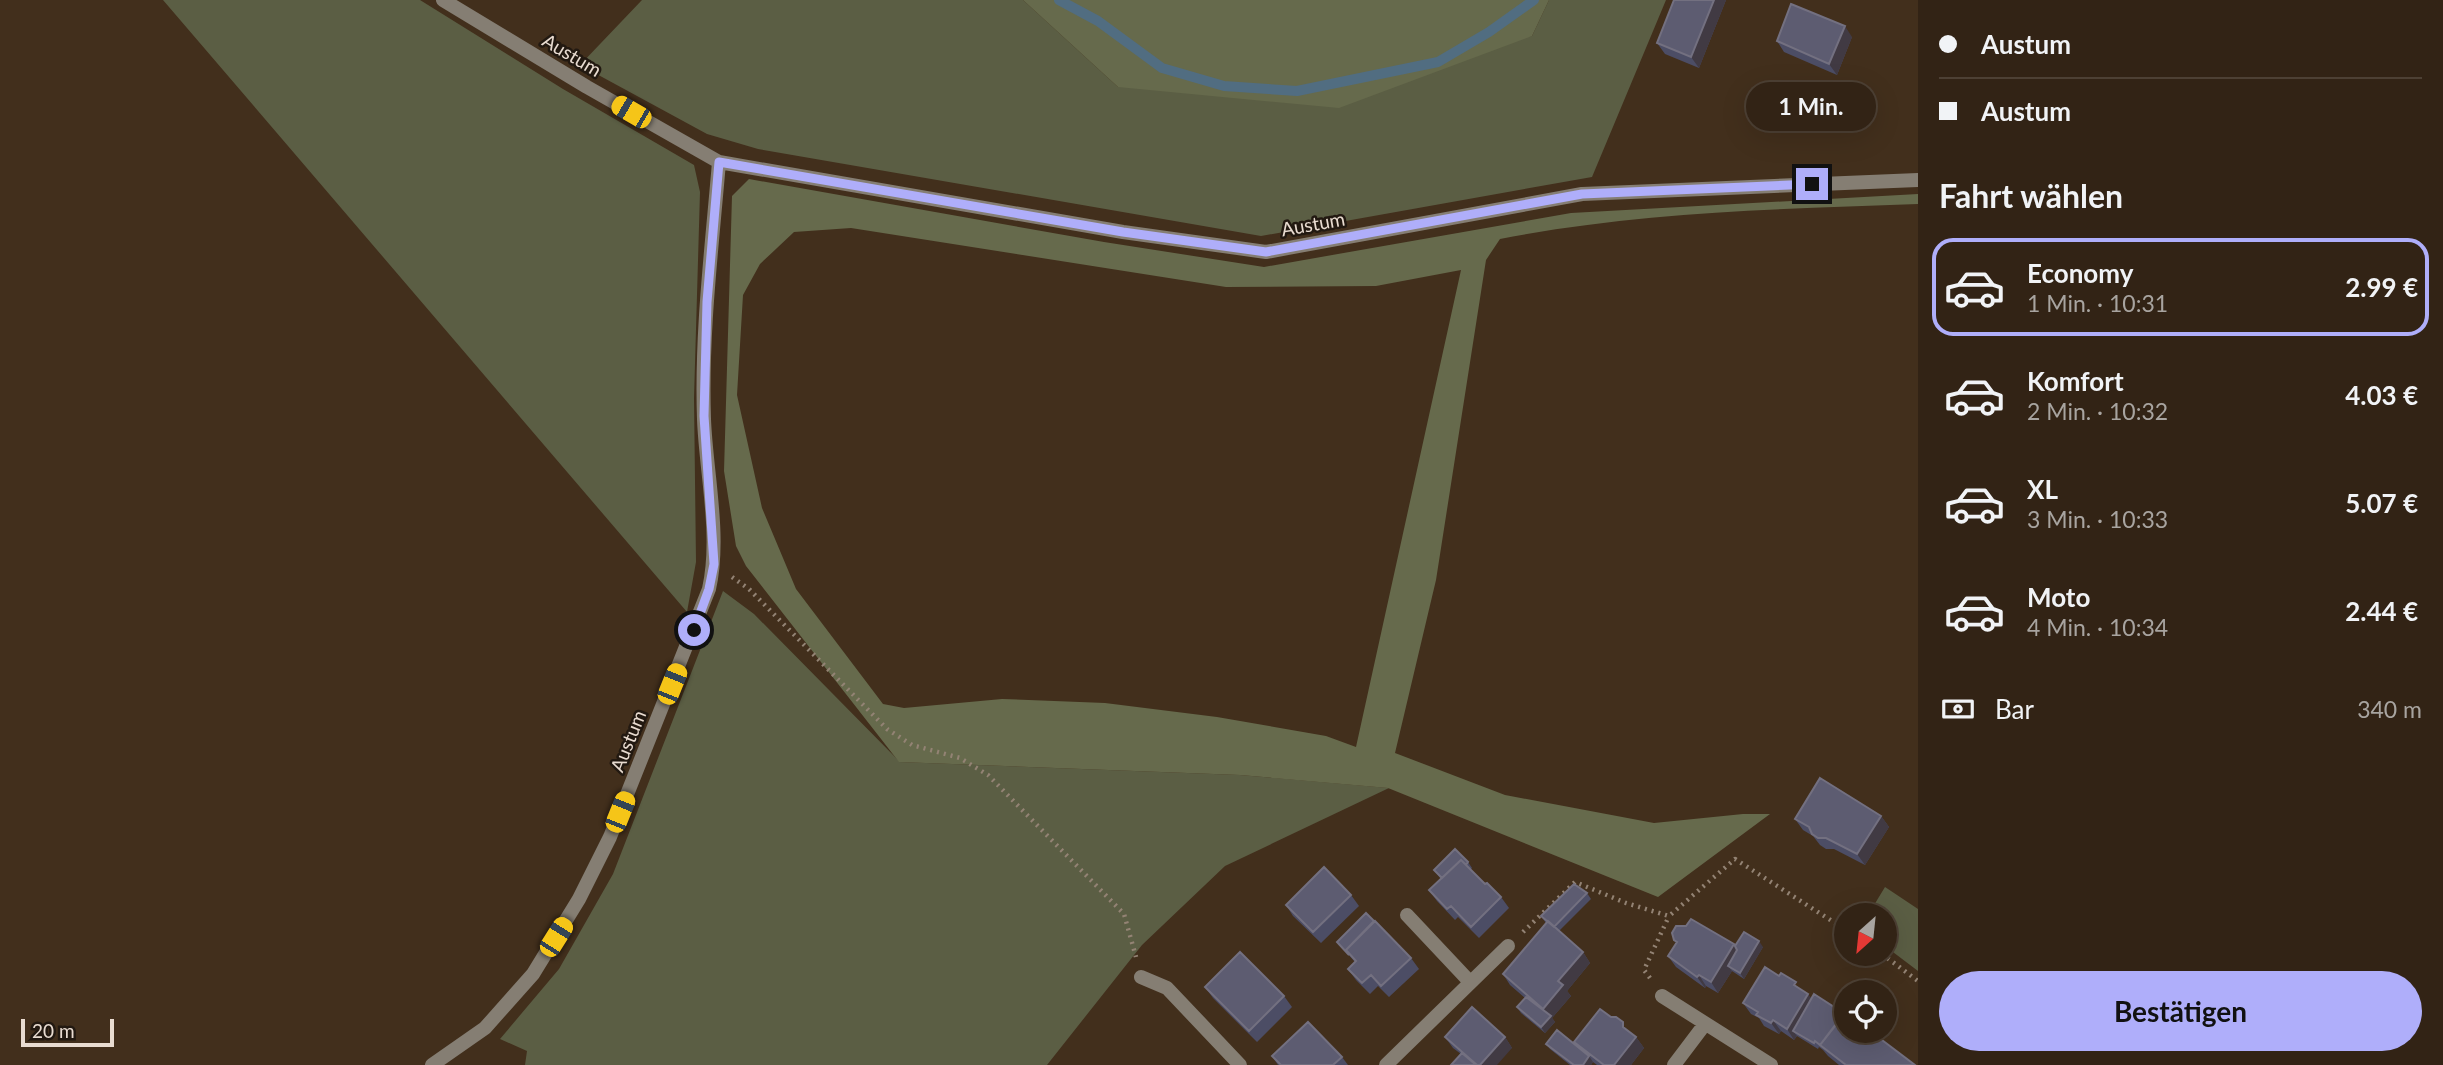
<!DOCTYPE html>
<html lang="de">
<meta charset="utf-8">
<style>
body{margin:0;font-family:Lato,sans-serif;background:#3d2f22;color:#f1f3f6;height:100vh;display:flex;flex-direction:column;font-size:26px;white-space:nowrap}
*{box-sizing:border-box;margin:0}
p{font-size:23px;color:#a8a4a0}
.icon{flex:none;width:38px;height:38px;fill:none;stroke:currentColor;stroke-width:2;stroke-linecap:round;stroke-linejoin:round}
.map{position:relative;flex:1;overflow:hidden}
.sheet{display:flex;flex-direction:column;background:#322315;width:525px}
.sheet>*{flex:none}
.top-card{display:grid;align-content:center;height:154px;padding:0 21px;background:#322315}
.needle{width:46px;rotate:207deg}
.tools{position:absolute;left:1834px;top:903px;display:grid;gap:14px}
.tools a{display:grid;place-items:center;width:63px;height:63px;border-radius:50%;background:#322315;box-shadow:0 7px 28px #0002,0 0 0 2px #4d4034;font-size:35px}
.scale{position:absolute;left:21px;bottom:18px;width:93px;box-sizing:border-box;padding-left:7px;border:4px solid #e9dcd1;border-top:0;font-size:19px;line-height:24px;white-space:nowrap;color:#e9dcd1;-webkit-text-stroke:5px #221911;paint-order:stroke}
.end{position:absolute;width:32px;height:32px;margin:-16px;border:9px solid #afaefa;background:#111;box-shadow:0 0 0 4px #111}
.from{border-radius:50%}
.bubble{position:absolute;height:49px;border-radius:24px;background:#322315;box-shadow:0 7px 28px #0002,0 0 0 2px #4d4034;font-size:23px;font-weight:700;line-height:49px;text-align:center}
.car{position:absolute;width:21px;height:42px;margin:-21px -10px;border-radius:9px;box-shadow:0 0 5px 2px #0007;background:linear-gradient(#f5c518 24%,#345 0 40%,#f5c518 0 76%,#345 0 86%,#f5c518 0)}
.top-card b{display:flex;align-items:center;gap:24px;height:66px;font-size:26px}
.top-card b+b{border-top:2px solid #4d4034}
.top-card i{width:18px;height:18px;background:#f1f3f6}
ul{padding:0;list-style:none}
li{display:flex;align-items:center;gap:21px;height:98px;margin:0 14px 10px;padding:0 7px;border:4px solid transparent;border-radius:21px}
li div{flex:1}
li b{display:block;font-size:26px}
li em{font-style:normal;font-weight:700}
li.selected{border-color:#afaefa}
li>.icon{width:63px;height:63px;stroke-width:1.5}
h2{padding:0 21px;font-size:32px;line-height:84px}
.pay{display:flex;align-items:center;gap:18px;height:77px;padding:0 21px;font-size:26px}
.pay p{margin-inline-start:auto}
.action{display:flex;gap:14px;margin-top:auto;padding:14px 21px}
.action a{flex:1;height:80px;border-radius:42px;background:#afaefa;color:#111;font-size:28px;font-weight:700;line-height:80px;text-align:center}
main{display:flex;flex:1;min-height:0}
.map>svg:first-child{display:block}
.green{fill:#5b5e44}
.forest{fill:#666a4c;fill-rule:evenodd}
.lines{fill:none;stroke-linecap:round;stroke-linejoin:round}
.stream{stroke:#516d81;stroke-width:10}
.path{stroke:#938374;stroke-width:4.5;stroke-dasharray:2 5;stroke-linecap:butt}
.street{stroke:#857e73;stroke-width:14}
.wall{fill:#4c4d65}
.shaded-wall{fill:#413a43}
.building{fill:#5d5c71;stroke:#737080;stroke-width:2}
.route{stroke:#afaefa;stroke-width:9}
.labels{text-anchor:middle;stroke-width:5;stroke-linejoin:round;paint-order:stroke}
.street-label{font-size:19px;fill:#e9dcd1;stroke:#221911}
</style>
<main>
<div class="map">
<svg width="1918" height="1065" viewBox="0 0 1918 1065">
<rect width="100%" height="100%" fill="#422f1c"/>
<!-- green -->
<path class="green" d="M163,0H420L563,89L694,165L700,192L694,398L696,562L687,612Z
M642,0H1023L1118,87L1532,36L1549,0H1666L1592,177L1261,236L758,149L707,134L580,65Z
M723,591L754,614L900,762L1240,775L1389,788L1225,866L1142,945L1047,1065H525L527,1051L500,1039L559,969L613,874Z
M1885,887L1918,909V971L1885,946V915H1868Z"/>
<!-- forest -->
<path class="forest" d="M1023,0H1549L1532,36L1339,108L1118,87Z
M749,179L1104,242L1264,267L1571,213L1918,194V204C1779,209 1637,212 1500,239L1486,260L1436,580L1395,753L1505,795L1654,823L1743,814H1770L1658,897L1388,788L1240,775L899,762L746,566L736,546L724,471L732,196ZM851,228L1226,287L1376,286L1461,270L1356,747L1326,736L1217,717L1105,703L1002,699L904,708L883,704L796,589L762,508L737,395L743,295L760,264L794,232Z"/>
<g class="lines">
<!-- stream -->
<path class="stream" d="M1059,0L1098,21L1162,68L1224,86L1297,91L1438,62L1489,32L1534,0"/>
<!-- path -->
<path class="path" d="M732,577L749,589L887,729L912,745L960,758L988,775L1124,914L1136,957
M1523,932L1575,882L1626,903L1669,916L1735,859L1846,930
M1882,954L1918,981
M1650,978L1644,970L1669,916"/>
<!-- street -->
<path class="street" d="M443,0L587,87L719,162L1123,232L1266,252L1582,194L1918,180
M1407,915L1470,982
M1141,977L1167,988L1240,1065
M1662,996L1771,1065
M432,1065L485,1028L533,974L579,899L610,837L709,589C721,536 706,473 704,419C701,333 712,247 719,162
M1386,1065L1508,946
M1674,1065L1705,1024"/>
</g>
<!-- wall -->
<path class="wall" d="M1674,0H1726L1699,68L1665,54L1657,43Z
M1852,37L1837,75L1784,52L1777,41Z
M1881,816L1889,827L1865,865L1834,849H1826L1820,845L1813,836L1803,830L1795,819Z
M1468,862L1472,868L1470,870L1485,884L1501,897L1509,908L1479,938L1458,917L1455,920L1437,901L1429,890L1441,879L1434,870Z
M1587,893L1591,899L1559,931L1583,952L1590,963L1567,991L1571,996L1552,1018L1555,1022L1545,1033L1521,1013L1517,1007L1525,998L1510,985L1503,974L1546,923L1541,916Z
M1351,895L1359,906L1321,943L1293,916L1286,905Z
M1674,940L1735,946L1763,947L1744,979L1732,971L1718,993L1706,986L1705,988L1676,967L1668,956L1676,943Z
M1337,942L1411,958L1419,969L1389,997L1378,986L1370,994L1356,980L1348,969L1355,962Z
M1205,987L1284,996L1292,1007L1257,1042L1213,998Z
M1801,989L1811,998L1837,1009L1841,1014L1915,1065H1839L1828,1056L1823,1050L1819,1047L1818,1049L1797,1036L1794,1040L1781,1031L1779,1034L1764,1026L1759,1018L1751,1014L1743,1003Z
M1445,1037H1505L1512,1048L1451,1065L1461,1054L1453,1048Z
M1636,1037L1644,1048L1631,1065H1597L1593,1062L1591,1065H1570L1550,1049L1546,1044L1577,1047L1574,1042Z
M1272,1056L1342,1057L1348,1065H1278Z"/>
<!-- shaded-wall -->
<path class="shaded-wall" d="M1714,0H1726L1699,68L1691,57Z
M1845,26L1852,37L1837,75L1829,64Z
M1881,816L1889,827L1865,865L1857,854Z
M1759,941L1763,947L1744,979L1740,973Z
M1734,944L1741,955L1728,966L1732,971L1718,993L1711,982Z
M1583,952L1590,963L1567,991L1571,996L1552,1018L1555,1022L1545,1033L1541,1027L1549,1018L1543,1009L1558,981Z
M1699,975L1706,986L1705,988L1697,977Z
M1808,994L1816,1005L1793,1031L1797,1036L1794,1040L1787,1029Z
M1773,1020L1781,1031L1779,1034L1771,1023Z
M1505,1037L1512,1048L1497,1065H1480Z
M1636,1037L1644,1048L1631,1065H1614Z
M1589,1056L1593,1062L1591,1065H1583Z"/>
<!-- building -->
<path class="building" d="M1674,0H1714L1691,57L1657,43Z
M1791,4L1845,26L1829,64L1777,41Z
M1820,778L1881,816L1857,854L1826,838H1818L1812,834L1809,827L1795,819Z
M1455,849L1468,862L1466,865L1461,860L1442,878L1434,870Z
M1461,860L1485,884L1487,883L1501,897L1471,927L1451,906L1447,909L1429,890Z
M1324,867L1351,895L1313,932L1286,905Z
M1574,884L1587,893L1554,927L1541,916Z
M1366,913L1374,921L1346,950L1349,955L1337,942Z
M1691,919L1734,944L1711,982L1699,975L1697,977L1668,956L1677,942L1674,940L1672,933L1676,926H1686Z
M1375,921L1411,958L1381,986L1371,975L1362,983L1348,969L1356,961L1346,950Z
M1548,921L1583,952L1558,981L1563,985L1543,1009L1503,974Z
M1744,932L1759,941L1740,973L1728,966L1737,950L1735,946Z
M1240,952L1284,996L1249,1031L1205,987Z
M1765,967L1779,976L1781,973L1796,982L1794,985L1808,994L1787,1029L1773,1020L1771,1023L1756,1015L1758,1012L1743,1003Z
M1814,994L1837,1009L1836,1010L1843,1016L1820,1045L1815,1041L1814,1043L1793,1031Z
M1526,997L1551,1016L1541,1027L1517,1007Z
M1472,1007L1505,1037L1480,1065H1477L1445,1037Z
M1600,1009L1611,1017H1616L1623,1022V1027L1636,1037L1614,1065H1604L1574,1042Z
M1845,1012L1846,1013V1031H1870L1915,1065H1846L1820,1045Z
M1308,1022L1342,1057L1333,1065H1281L1272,1056Z
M1557,1030L1589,1056L1583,1065H1574L1546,1044Z
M1462,1053L1476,1065H1451Z"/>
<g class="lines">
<!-- route -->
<path class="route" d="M694,630L709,589L714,564L704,416L707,302L719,162L1123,232L1266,252L1582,194L1812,184"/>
</g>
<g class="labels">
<!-- street labels -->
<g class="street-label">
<text transform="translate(572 55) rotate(31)" y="7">Austum</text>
<text transform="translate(1313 224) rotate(-10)" y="7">Austum</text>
<text transform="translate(628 741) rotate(-68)" y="7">Austum</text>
</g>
</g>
</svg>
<div class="tools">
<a><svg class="needle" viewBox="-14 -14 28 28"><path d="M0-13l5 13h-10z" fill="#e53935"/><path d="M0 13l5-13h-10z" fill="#a8a4a0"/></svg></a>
<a><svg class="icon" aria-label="locate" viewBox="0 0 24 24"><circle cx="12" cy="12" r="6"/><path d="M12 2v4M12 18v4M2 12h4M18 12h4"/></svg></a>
</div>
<div class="scale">20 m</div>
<i class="end from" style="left:694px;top:630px"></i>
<i class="end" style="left:1812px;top:184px"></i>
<div class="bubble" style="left:1746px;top:82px;width:130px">1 Min.</div>
<i class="car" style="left:631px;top:112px;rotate:300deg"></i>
<i class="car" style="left:672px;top:684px;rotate:22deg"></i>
<i class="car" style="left:620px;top:812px;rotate:22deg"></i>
<i class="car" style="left:556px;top:937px;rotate:32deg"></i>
</div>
<section class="sheet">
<div class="top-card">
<b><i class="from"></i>Austum</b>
<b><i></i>Austum</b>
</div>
<h2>Fahrt wählen</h2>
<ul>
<li class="selected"><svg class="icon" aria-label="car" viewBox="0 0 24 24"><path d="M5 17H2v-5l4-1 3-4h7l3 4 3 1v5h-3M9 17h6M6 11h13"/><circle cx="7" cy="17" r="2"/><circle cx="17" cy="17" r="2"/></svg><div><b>Economy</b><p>1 Min. · 10:31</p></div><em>2.99 €</em></li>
<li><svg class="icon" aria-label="car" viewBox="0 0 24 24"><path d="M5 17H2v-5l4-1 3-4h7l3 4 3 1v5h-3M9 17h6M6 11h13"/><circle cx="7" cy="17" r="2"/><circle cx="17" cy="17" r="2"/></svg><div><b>Komfort</b><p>2 Min. · 10:32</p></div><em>4.03 €</em></li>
<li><svg class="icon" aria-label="car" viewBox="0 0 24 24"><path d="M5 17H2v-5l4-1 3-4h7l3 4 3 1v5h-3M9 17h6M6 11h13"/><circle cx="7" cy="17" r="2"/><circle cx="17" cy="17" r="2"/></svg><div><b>XL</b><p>3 Min. · 10:33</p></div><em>5.07 €</em></li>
<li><svg class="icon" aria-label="car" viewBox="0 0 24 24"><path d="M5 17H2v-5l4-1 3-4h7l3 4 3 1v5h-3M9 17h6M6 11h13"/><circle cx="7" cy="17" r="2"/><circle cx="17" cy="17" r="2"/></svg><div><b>Moto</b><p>4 Min. · 10:34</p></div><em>2.44 €</em></li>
</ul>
<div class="pay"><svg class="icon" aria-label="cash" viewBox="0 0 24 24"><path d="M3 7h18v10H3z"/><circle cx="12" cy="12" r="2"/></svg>Bar<p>340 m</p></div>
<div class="action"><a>Bestätigen</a></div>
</section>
</main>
